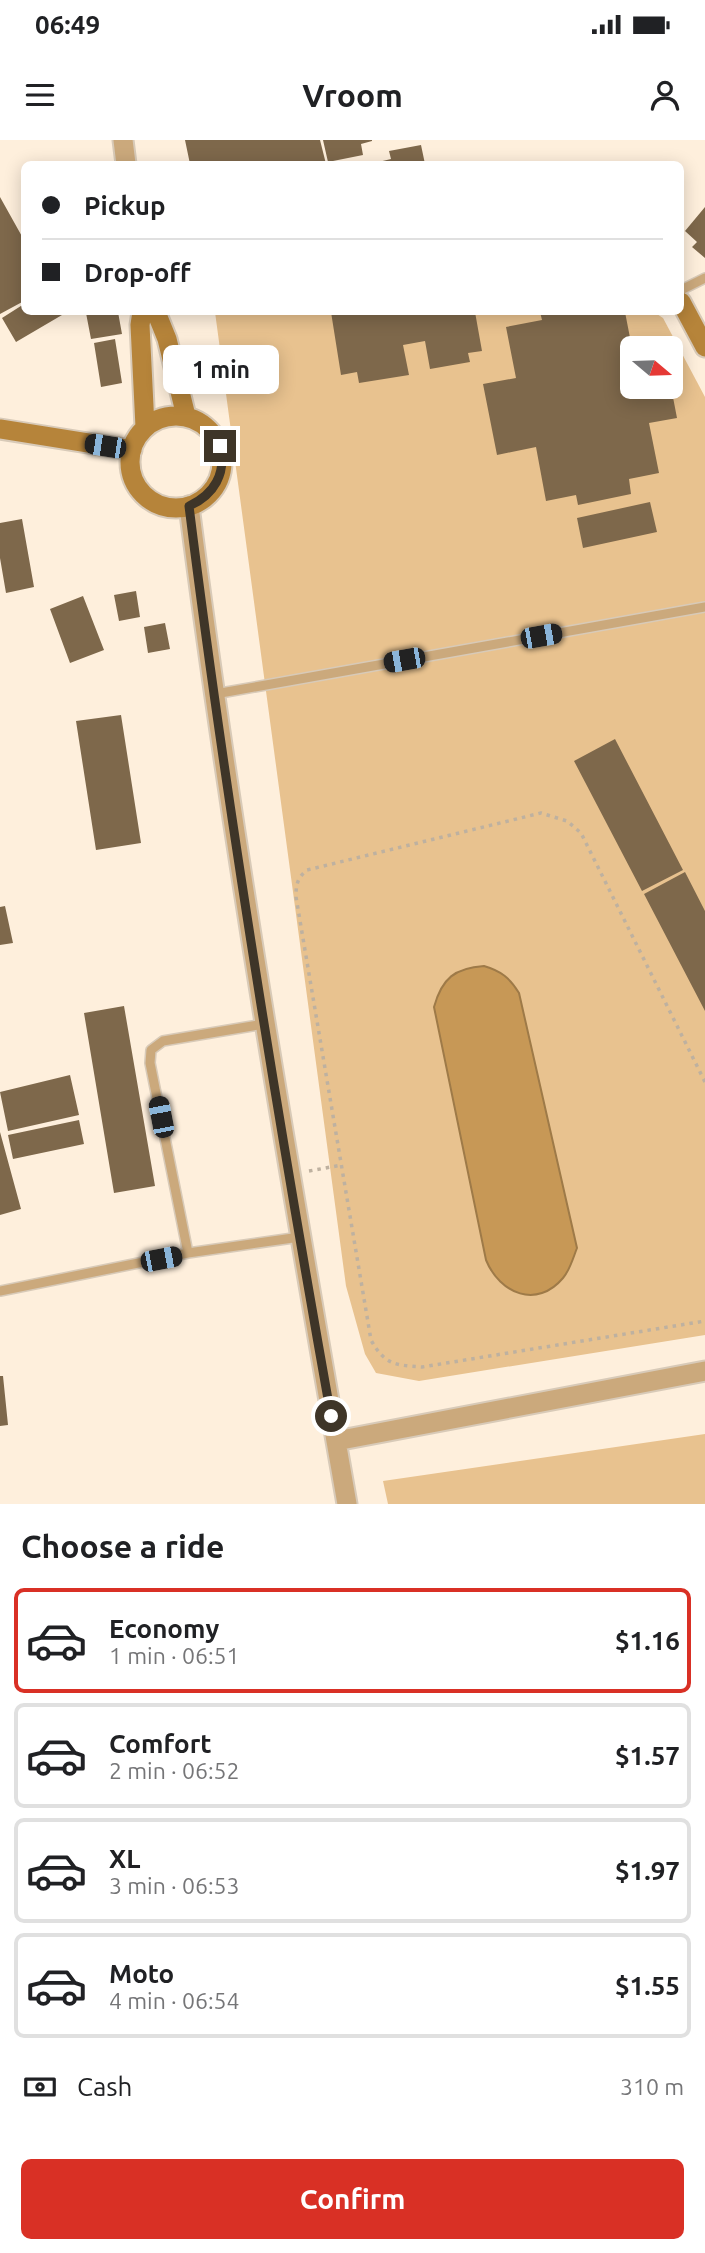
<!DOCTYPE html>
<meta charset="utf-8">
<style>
body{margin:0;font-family:Ubuntu,sans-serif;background:#f2f2f2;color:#202124;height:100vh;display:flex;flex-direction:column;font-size:26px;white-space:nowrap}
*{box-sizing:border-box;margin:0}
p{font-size:23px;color:#757577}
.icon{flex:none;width:38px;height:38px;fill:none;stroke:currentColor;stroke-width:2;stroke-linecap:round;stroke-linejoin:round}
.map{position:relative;height:1364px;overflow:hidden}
.sheet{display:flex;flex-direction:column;background:#fff;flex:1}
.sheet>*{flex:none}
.guide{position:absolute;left:21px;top:21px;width:663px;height:154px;border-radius:10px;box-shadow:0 4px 18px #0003;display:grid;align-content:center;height:154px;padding:0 21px;background:#fff}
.needle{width:46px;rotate:109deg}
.buttons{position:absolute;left:620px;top:196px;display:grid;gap:14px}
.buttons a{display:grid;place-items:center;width:63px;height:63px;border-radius:10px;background:#fff;box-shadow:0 4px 18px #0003;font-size:35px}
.end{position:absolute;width:32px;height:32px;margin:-16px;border:9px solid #3e3528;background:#fff;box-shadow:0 0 0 4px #fff}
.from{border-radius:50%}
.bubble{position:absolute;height:49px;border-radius:10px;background:#fff;box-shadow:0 4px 18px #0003;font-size:23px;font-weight:700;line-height:49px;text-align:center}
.car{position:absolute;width:21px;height:42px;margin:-21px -10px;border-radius:9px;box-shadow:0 0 5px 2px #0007;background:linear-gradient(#222 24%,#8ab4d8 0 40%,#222 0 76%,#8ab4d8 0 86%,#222 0)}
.guide b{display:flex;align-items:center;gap:24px;height:66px;font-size:26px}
.guide b+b{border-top:2px solid #e0e0e0}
.guide i{width:18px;height:18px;background:#202124}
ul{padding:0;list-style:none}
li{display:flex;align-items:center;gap:21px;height:105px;margin:0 14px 10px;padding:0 7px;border:4px solid #e0e0e0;border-radius:10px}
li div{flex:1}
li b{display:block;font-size:26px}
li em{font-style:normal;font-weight:700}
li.current{border-color:#d93025}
li>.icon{width:63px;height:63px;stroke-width:1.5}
h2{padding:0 21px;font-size:32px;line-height:84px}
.pay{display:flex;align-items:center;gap:18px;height:77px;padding:0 21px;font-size:26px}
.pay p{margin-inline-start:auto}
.primary-button{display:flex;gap:14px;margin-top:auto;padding:14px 21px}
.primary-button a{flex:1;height:80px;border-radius:10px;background:#d93025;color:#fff;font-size:28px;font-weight:700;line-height:80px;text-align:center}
.status{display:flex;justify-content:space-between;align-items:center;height:49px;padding:0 35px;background:#fff;direction:ltr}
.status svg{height:19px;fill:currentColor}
header{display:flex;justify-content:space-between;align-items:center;height:91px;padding:0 21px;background:#fff;font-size:32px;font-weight:700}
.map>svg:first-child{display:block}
.green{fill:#e8c28f;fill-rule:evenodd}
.water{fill:#c79856;stroke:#9e7a48;stroke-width:2}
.building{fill:#7e684b}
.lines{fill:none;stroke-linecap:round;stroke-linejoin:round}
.service-casing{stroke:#d8cab8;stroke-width:12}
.tertiary-casing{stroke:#d8cab8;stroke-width:23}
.secondary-casing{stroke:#d8cab8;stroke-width:23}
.path{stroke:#beb1a0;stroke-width:3.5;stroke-dasharray:3.5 5;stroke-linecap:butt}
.service{stroke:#cba97c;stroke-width:9}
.tertiary{stroke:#cba97c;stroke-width:19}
.secondary{stroke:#b6843a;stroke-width:19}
.route{stroke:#3e3528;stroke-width:9}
</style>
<div class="status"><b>06:49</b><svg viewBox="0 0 49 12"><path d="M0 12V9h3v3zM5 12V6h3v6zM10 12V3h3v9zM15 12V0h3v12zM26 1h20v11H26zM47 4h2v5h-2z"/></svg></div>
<header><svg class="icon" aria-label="menu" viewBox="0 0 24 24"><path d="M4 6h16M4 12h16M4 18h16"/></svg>Vroom<svg class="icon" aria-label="person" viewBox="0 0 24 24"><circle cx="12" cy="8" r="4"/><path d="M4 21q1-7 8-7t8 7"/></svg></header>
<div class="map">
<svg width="705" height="1364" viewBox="0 0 705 1364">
<rect width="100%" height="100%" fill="#feefdc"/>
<!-- green -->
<path class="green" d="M215,172H654L663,178L705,257V1195L419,1241L376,1233L365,1214L346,1146ZM632,208H670V247H632Z
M705,1294V1364H388L383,1341Z"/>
<!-- water -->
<path class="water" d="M484,826C501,831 510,838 519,853L577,1108C573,1118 570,1130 563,1138C537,1169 500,1154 486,1120L434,867C442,838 455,828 484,826Z"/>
<!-- building -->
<path class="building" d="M185,0H320L326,24H190Z
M323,0H372V1L361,4L363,15L328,22Z
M421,5L425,24H370L391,19L389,11Z
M0,57L24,100V161L0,174Z
M705,67V118L692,107L697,102L685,91Z
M24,164V172H60L62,175L16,202L2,178Z
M94,172H118L122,194L91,199L86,173Z
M331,172H475L482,211L468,213L470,222L430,229L425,201L403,205L409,235L359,243L357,232L341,235Z
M540,172H625L632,208V247H671L677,278L649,283L659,333L629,339L631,354L578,365L576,355L546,361L536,307L497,315L483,244L516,238L506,187L542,180Z
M115,199L122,243L101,247L94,203Z
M650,362L657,392L583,408L577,378Z
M22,379L34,447L6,453L0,418V383Z
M136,451L140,477L119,481L114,455Z
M83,456L104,510L70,523L50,469Z
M165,483L170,509L148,513L144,487Z
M121,575L141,703L96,710L76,581Z
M615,599L683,730L642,751L574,621Z
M685,732L705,771V871L644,754Z
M5,766L13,803L0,805V767Z
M124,866L155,1046L114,1053L84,873Z
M70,935L79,975L8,991L0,952Z
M79,980L84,1004L13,1019L8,995Z
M0,992L21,1069L0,1075Z
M0,1236H3L8,1285L0,1286Z"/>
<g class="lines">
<defs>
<path id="service" d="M681,150L705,138
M215,554L705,467
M188,1113L150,923L151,910L163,901L264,884
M0,1151L188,1113L300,1097"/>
<path id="tertiary" d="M123,0L126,24
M189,366C232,701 289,1032 347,1364
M336,1301L705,1231"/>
<path id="secondary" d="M681,162L705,207
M142,172L140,185L145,287
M156,172L167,199L186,276
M130 322a46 46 0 1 1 92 0a46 46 0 1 1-92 0Z
M0,289L132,310"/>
</defs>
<!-- service casing -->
<use href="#service" class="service-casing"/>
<!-- tertiary casing -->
<use href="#tertiary" class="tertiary-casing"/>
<!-- secondary casing -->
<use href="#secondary" class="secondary-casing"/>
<!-- path -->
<path class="path" d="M705,942L581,693L567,681L541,673L307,730C297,738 296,745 296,757L371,1200C385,1225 395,1225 422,1227L705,1181
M309,1031L342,1025"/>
<!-- service -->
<use href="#service" class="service"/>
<!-- tertiary -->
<use href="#tertiary" class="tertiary"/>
<!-- secondary -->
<use href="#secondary" class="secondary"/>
</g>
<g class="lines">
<!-- route -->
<path class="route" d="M220,306C227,333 214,355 189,366C227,671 277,974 331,1276"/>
</g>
</svg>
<div class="buttons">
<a><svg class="needle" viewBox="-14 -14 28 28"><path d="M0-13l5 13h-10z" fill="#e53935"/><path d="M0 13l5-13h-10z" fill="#757577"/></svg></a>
</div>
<i class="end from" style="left:331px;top:1276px"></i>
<i class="end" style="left:220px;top:306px"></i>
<div class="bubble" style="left:163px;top:205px;width:116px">1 min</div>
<i class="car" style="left:105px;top:306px;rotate:279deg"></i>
<i class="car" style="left:541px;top:496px;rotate:80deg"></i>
<i class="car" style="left:404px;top:520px;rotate:260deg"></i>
<i class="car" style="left:161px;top:977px;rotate:349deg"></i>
<i class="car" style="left:161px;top:1119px;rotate:79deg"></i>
<div class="guide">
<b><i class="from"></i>Pickup</b>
<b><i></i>Drop-off</b>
</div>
</div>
<section class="sheet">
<h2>Choose a ride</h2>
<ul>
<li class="current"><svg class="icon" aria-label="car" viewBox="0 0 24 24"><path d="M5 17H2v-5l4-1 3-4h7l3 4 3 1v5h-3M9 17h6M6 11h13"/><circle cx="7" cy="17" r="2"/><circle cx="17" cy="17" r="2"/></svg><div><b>Economy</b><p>1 min · 06:51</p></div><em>$1.16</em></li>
<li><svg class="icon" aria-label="car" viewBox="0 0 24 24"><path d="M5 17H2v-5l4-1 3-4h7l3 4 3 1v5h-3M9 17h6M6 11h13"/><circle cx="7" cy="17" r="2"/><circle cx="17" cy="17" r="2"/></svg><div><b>Comfort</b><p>2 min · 06:52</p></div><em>$1.57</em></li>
<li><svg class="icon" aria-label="car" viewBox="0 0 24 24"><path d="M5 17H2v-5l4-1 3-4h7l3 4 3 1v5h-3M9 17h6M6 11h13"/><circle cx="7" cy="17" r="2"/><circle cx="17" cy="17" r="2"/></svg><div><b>XL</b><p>3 min · 06:53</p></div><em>$1.97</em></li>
<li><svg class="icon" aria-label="car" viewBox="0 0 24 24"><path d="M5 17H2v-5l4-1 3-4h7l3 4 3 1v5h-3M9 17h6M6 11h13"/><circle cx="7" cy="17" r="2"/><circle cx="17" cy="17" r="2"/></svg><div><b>Moto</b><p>4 min · 06:54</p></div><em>$1.55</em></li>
</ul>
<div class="pay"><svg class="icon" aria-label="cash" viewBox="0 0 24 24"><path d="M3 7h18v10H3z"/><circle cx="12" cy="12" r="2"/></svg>Cash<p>310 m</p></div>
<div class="primary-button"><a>Confirm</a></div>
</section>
